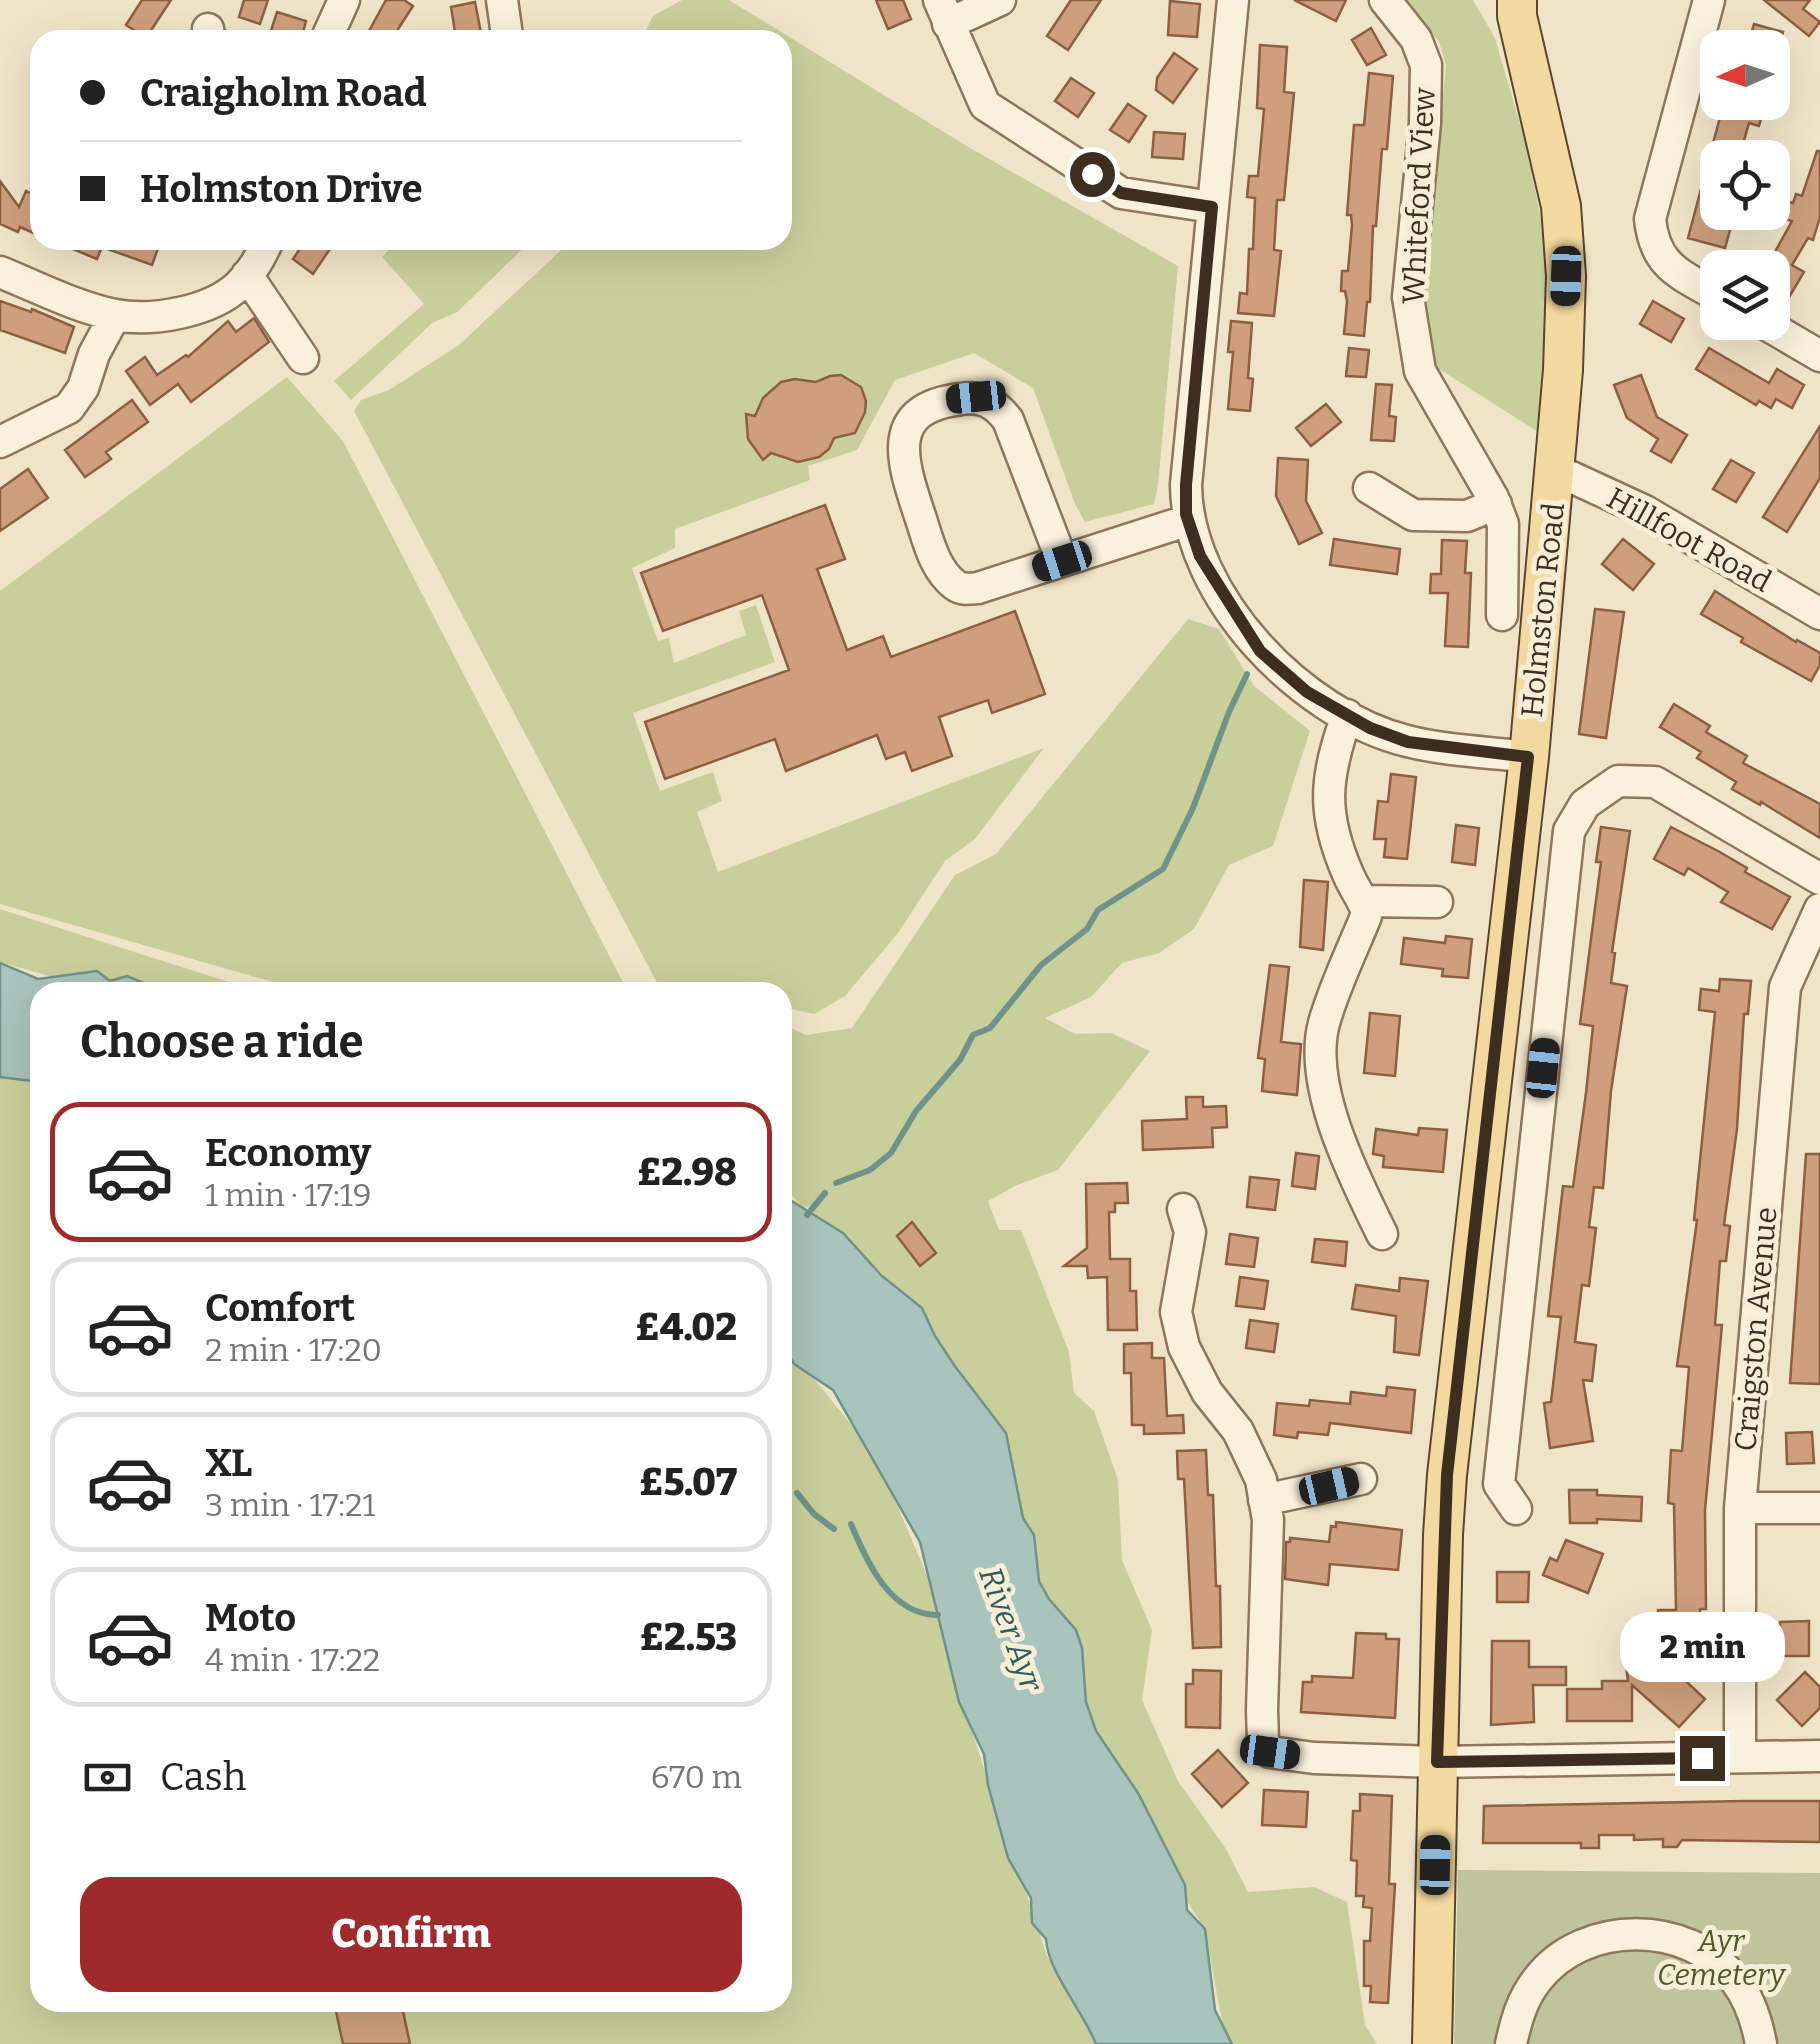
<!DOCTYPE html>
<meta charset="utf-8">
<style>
body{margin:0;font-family:Bitter,serif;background:#f2f2f2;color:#222;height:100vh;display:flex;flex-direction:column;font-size:38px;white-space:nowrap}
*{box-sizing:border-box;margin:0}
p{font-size:32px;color:#767676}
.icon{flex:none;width:55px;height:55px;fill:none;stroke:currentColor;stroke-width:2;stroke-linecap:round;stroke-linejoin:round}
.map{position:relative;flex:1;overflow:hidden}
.drawer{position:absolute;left:30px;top:982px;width:762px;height:1030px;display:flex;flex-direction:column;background:#fff;border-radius:30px;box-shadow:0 10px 40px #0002}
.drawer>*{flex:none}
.hud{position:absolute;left:30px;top:30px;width:762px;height:220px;border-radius:30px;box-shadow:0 10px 40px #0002;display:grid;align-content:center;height:220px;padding:0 50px;background:#fff}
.needle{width:65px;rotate:267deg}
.tools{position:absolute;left:1700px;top:30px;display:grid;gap:20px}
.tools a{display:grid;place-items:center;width:90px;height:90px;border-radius:20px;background:#fff;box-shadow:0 10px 40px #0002;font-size:50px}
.end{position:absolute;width:45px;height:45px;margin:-22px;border:12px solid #3d2e20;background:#fff;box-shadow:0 0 0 5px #fff}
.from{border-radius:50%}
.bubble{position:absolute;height:70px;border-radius:30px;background:#fff;box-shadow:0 10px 40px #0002;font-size:32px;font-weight:800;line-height:70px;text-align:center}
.car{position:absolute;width:30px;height:60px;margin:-30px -15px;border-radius:12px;box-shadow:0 0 8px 2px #0007;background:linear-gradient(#222 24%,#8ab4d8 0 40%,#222 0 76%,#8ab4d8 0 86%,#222 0)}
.hud b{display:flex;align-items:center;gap:35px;height:95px;font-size:38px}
.hud b+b{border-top:2px solid #e0e0e0}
.hud i{width:25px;height:25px;background:#222}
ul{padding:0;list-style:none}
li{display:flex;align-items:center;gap:30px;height:140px;margin:0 20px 15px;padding:0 30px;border:5px solid #e0e0e0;border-radius:30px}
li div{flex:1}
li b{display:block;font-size:38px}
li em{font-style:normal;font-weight:800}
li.selected{border-color:#9e2a2b}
li>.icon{width:90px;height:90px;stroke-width:1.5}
h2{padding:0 50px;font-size:45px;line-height:120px}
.pay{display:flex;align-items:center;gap:25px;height:110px;padding:0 50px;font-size:38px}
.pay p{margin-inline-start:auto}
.cta{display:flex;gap:20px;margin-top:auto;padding:20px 50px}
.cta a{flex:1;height:115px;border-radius:30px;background:#9e2a2b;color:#fff;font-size:40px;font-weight:800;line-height:115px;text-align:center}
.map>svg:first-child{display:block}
.green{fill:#c9cf9b}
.cemetery{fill:#bfc49a}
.water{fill:#a9c4bc;stroke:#6f938a;stroke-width:2.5}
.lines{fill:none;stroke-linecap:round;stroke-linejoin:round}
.stream{stroke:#6f938a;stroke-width:6}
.building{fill:#cf9f7d;stroke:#8d5f41;stroke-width:2.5}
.minor-casing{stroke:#8d765c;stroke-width:35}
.major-casing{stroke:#5b4430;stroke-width:42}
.minor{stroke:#faf1dc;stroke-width:30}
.major{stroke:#f3d9a0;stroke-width:38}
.route{stroke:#3d2e20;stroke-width:12}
.labels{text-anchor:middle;stroke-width:10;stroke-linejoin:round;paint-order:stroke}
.street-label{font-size:30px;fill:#3d2e20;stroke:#f7eed8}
.park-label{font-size:30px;font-style:italic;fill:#4d5a26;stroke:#f7eed8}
.water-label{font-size:32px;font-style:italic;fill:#2f5d5a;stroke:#f7eed8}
</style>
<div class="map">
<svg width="1820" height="2044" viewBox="0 0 1820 2044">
<rect width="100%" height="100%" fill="#f0e4c8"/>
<!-- green -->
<path class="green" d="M682,0H729L970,148L1178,266L1158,485L1154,504L1085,522L1075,504L1033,388L974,353L895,380L857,450L808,466L810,480L675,529V548L632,568L658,641L669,638L674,663L746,635L739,611L756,605L775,662L633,713L660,791L713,772L722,801L697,812L718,872L1044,748L975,839L945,861L898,933L845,996L814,1014L783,1007L782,992H662L354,411L361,400L389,390L459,345L572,240H782V40H641L653,16Z
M1406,0H1473L1495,38L1526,145L1545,239V338L1540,433L1428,362L1424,352L1425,291L1446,65L1439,42Z
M399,240H532L457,312L432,323L351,400L334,381L424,304L382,257Z
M287,377L343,441L628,992H308L0,904V591Z
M1188,619L1219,629L1254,686L1310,731L1273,846L1229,865L1194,929L1159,953L1122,963L1091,997L1045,1018L1075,1034L1111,1033L1150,1051L1058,1170L1017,1185L988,1201L999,1230H1021L1069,1352L1074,1393L1094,1411L1118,1480L1122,1560L1152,1630L1142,1700L1178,1781L1226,1849L1248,1892L1314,1887L1347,1902L1365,2025L1377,2044H1232L1223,2027L1205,1929L1186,1900L1180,1875L1138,1794L1096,1731L1086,1702L1082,1648L1039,1581L1034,1535L1023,1518L1006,1433L954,1365L935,1336L922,1308L814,1215L812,1206L803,1207L783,1187L782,1024L806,1035L852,1028L955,875L996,854Z
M0,909L260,992H146L56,978L0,962Z
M0,1068L40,1069V2002H782L783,1354L812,1376L857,1432L886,1479L928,1578L952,1669L986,1775L1000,1834L1022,1880L1047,1956L1063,1980L1069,1997L1085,2018L1097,2044H0Z"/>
<!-- cemetery -->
<path class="cemetery" d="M1458,1870L1820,1873V2044H1454Z"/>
<!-- water -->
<path class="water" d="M0,963L38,979L97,971L110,981L127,976L165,992H40V1082L0,1077Z
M782,1195L843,1233L881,1275L922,1308L935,1336L954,1365L1006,1433L1023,1518L1034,1535L1039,1581L1049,1599L1076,1630L1082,1648L1086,1702L1096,1731L1138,1793L1185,1885L1187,1910L1205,1929L1215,2010L1232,2044H1096C1083,2011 1048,1972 1046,1939L1032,1923L1031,1898L1008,1858L988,1785L984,1754L959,1702L920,1542L833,1390L794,1364L783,1344Z"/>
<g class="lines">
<!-- stream -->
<path class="stream" d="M836,1183L870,1170L891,1153L916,1111L960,1060L973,1035L990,1028L1041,965L1087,929L1098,910L1163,869L1193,808L1229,712L1247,674
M807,1215L825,1193
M797,1493L814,1514L834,1529
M851,1524C867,1562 890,1615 938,1615"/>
</g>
<!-- building -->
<path class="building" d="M142,0H171L146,38L126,25Z
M244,0H268L260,24L239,17Z
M386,0H404L413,6L391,40H364Z
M876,0H903L911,19L888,29Z
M1071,0H1101L1068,50L1047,36Z
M1294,0H1346L1336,21Z
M1764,0H1810L1803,9L1820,22L1809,36Z
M1170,1L1200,4L1197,37L1168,35Z
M475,2L481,33L456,38L451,7Z
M277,12L306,21L301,40H268Z
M1754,24L1783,32L1779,48H1747Z
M1371,28L1386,55L1367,65L1352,40Z
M1260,45L1287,47L1284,92L1294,93L1284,200H1277L1274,250L1281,251L1274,316L1238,313L1240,293L1247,294L1249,249H1253L1255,198L1247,197L1249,176H1258L1264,109L1257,108Z
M1174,53L1197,69L1173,103L1156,90L1157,78Z
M1369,73L1393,76L1387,149H1382L1376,226H1373L1370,302H1367L1364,336L1344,334L1347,301L1345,291H1341L1342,271H1348L1352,225L1351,215H1347L1354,125H1364Z
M1071,78L1094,93L1078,117L1055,101Z
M1724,102H1766L1759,126L1749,123L1739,158H1718V212H1735L1725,248L1688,238Z
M1128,104L1146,116L1129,142L1110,130Z
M1154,132L1185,134L1183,159L1152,157Z
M1817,151H1820V217L1813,240L1808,238L1792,265L1804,272L1788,299L1772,290V268H1766L1792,221L1773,216L1779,199L1793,203L1796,194L1802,196Z
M0,181L19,207L26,191L40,198V217L35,228L40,236L20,227L18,232L0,224Z
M51,240H161L152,265L102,247L97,259Z
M306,240H336L313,274L293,259Z
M0,301L31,312L32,309L74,327L65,353L0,330Z
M1653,301L1684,319L1671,342L1640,324Z
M254,318L269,342L191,402L178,384L150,405L126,371L145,357L157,375L186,355L188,357L228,321L236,332Z
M1231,321L1252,323L1248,378L1253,379L1250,411L1228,409L1233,352H1228Z
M1349,348L1369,350L1366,377L1346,376Z
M1709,348L1769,383L1777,369L1804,385L1792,408L1776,399L1771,408L1759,401L1756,405L1696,369Z
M841,375L861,387L866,401L865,412L855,433L834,438L829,449L819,457L798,462L771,453L763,460L748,439L746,414L755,416L763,398L781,382L795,379L816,382L830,376Z
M1641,375L1657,417L1687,435L1671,462L1651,451L1658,439L1627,418L1614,385Z
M1376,384L1392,385L1389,416L1396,417L1394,441L1371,440Z
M132,400L148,422L106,452L111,459L85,477L65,450Z
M1326,404L1341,422L1311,446L1296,428Z
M1820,426V478L1787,532L1763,517Z
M1278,458L1308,460L1306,501L1322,533L1299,544L1276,496Z
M1731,460L1754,473L1736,502L1713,489Z
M28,469L48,498L0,531V489Z
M825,505L845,559L817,569L847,650L883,636L891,657L1015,611L1045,694L992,713L988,700L939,717L952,756L912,771L905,752L886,759L877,735L786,771L775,739L665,779L645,722L789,670L762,595L663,631L641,573Z
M1334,539L1400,549L1397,574L1330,565Z
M1623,539L1654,564L1633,590L1602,564Z
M1442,540L1467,541L1465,573H1471L1468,647L1445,646L1448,593H1430L1431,574H1441Z
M1715,591L1796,642L1797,640L1820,653V665L1811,681L1741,642L1743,638L1701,614Z
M1595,609L1624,612L1606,738L1579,734Z
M1674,704L1710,726L1706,732L1747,756L1743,763L1820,804V838L1761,802L1760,805L1732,789L1736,782L1697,758L1701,752L1660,727Z
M1391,774L1416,777L1407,859L1384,857L1386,839H1374L1378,801L1388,802Z
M1456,825L1479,828L1475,865L1452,862Z
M1601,827L1630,831L1612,952L1615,953L1611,983L1627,986L1611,1091L1603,1188L1594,1187L1589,1227L1596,1228L1589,1286L1582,1285L1575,1342L1596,1345L1592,1381L1583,1380L1593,1441L1550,1448L1544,1403L1551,1402L1561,1317L1548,1316L1563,1186L1573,1187L1586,1093L1593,1026L1580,1024L1601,862H1596Z
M1671,827L1718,851L1747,868L1745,872L1790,897L1772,929L1721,902L1728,892L1688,868L1684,875L1654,859Z
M1304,880L1328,882L1323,950L1300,947Z
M1446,936L1472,939L1468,978L1442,976L1443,969L1401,964L1404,938L1445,943Z
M1270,965L1289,967L1281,1042L1301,1044L1297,1095L1262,1091L1265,1059L1258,1058Z
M1720,979L1751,981L1748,1014H1744L1737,1129L1724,1225L1730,1226L1726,1261H1720L1715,1325H1722L1705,1510L1706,1609H1700L1702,1669L1674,1670L1705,1699L1679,1727L1632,1685V1721H1567V1689H1602V1681H1628L1625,1657H1659L1658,1610H1676L1674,1504L1668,1503L1671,1450L1682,1451L1689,1367L1677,1366L1697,1220H1694L1715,1012L1699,1010L1701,989L1719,991Z
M1370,1013L1400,1016L1395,1076L1364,1073Z
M1186,1097H1203V1107L1226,1106L1227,1127L1212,1128L1213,1147L1143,1150L1142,1121L1187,1119Z
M1419,1128L1447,1130L1443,1172L1383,1167L1384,1156L1373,1154L1376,1129L1418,1135Z
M1296,1153L1319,1156L1315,1189L1292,1186Z
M1806,1154H1820V1384L1790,1383Z
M1250,1177L1279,1180L1275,1210L1247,1207Z
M1127,1183L1128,1203H1115V1212H1109L1110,1259H1130V1291H1136L1137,1330H1108L1107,1277L1088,1278L1087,1266H1064L1087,1248L1086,1184Z
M912,1222L936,1253L920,1266L897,1236Z
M1230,1234L1258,1238L1254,1267L1226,1264Z
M1315,1239L1347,1242L1345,1266L1312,1262Z
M1240,1277L1268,1281L1264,1309L1236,1306Z
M1400,1278L1428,1281L1419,1355L1394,1352L1396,1316L1352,1309L1356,1285L1399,1291Z
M1250,1320L1278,1324L1274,1352L1246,1348Z
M1152,1343V1358H1164L1167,1416L1183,1415L1184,1433L1144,1434V1425H1132L1131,1373H1124V1344Z
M1387,1387L1415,1390L1411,1433L1330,1423L1328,1435L1298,1432L1297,1438L1274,1435L1277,1403L1309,1406L1310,1400L1350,1404L1351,1392L1386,1396Z
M1812,1432L1814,1463L1787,1464L1786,1433Z
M1206,1450L1208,1495H1213L1216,1586H1220L1221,1647L1193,1648L1184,1479H1178L1177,1451Z
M1569,1490H1597V1495L1642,1497L1641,1521L1597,1519V1523H1570Z
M1336,1522L1402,1530L1398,1570L1330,1564L1328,1585L1285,1579L1286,1542H1290V1538L1329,1542L1331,1526L1336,1527Z
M1566,1540L1603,1554L1588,1593L1543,1575L1550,1558L1557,1561Z
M1497,1572H1529L1528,1602H1497Z
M1809,1621V1656H1780V1622Z
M1356,1633L1386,1634V1639H1399L1395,1718L1301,1712L1303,1682H1312V1676L1353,1678Z
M1492,1641H1529V1667H1566V1685H1533L1534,1722L1491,1725Z
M1193,1670L1221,1671L1220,1728L1186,1727V1684H1193Z
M1805,1672L1820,1687V1708L1802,1726L1777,1700Z
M1218,1750L1248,1783L1222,1807L1192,1774Z
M1264,1790L1308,1792L1306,1827L1262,1825Z
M1360,1794L1392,1796L1389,1884H1395L1388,2003L1370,2002L1371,1986H1364V1941H1370L1372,1908L1363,1907L1364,1896H1356L1357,1861L1351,1860L1353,1811H1360Z
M1744,1801H1820V1842L1682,1840L1677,1847H1663V1839L1634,1840V1835H1599V1848H1581V1843H1483L1484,1806Z
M334,2002H401L410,2044H343Z"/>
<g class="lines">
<defs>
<path id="minor" d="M502,0L507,35
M939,0L985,105L1121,193L1212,207
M1233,0L1186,485C1187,597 1302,715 1407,741C1446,751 1489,752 1529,757
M1385,0L1416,39L1426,65L1425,123L1408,297L1420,371L1493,498L1503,524L1502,615
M1709,0L1650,219C1655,267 1680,274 1718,296
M948,24L1000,0
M208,29L210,40
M326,40L344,0
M0,272C35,286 78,308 115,315C152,322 211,312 239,285C252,272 261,257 268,240
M247,275L303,358
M1762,322L1820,356
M0,442L69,408L83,388L94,354L115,315
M1556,470L1645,511L1820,614
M1369,488L1413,515L1467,516L1496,504
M1062,561L1008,420C995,403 982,396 961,399C883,408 902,462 920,516C928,540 934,569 955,585C962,590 969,589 978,588L1189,520
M1347,715C1325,778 1321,812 1348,874C1353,886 1361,897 1366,909V916C1352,951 1334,987 1324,1023C1307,1086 1355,1179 1382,1234
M1363,901L1437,902
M1183,1209L1190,1232L1176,1312L1184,1347L1207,1392L1238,1431L1261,1480L1268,1520L1262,1710L1263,1741L1270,1752L1314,1758L1437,1762L1820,1756
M1264,1500L1361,1479
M1740,1508H1820
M1516,1509L1499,1484L1569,831L1585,804L1618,781L1655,782L1820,879
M1740,1757V1508L1785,987L1820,909
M1511,2044C1516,2021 1522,1999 1537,1980C1583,1919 1689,1919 1735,1980C1749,1998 1757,2022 1761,2044"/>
<path id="major" d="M1432,2044L1443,1535L1447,1475L1529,757L1563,370L1566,276L1561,206L1517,16V0"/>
</defs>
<!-- minor casing -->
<use href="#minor" class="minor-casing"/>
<!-- major casing -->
<use href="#major" class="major-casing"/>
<!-- minor -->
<use href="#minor" class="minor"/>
<!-- major -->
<use href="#major" class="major"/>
</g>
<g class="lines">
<!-- route -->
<path class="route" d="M1092,174L1121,193L1212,207L1186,485V514L1200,556L1260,651L1307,692L1370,728L1408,742L1528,757L1447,1475L1437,1762L1702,1758"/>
</g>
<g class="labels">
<!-- street labels -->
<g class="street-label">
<text transform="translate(1419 196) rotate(-87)" y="10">Whiteford View</text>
<text transform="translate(1689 540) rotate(29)" y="10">Hillfoot Road</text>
<text transform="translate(1543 610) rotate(-84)" y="10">Holmston Road</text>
<text transform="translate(1756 1329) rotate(-85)" y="10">Craigston Avenue</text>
</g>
<!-- park labels -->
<g class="park-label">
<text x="1721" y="1951">Ayr<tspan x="1721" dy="34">Cemetery</tspan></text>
</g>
<!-- water labels -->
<g class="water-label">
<text transform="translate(1011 1629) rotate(70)" y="11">River Ayr</text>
</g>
</g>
</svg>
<div class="tools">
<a><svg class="needle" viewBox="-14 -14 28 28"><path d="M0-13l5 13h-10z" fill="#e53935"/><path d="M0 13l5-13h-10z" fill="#767676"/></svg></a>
<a><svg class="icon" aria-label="locate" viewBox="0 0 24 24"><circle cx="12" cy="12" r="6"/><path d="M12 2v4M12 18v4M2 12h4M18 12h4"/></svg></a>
<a><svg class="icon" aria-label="layers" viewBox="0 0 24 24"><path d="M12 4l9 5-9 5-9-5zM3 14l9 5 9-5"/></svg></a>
</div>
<i class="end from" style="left:1092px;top:174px"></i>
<i class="end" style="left:1702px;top:1758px"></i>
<div class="bubble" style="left:1620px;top:1612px;width:165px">2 min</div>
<i class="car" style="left:1566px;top:276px;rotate:182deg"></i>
<i class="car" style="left:976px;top:397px;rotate:264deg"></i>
<i class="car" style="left:1062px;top:561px;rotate:252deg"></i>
<i class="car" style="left:1543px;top:1068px;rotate:6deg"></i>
<i class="car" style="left:1329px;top:1486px;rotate:77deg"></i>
<i class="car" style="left:1270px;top:1752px;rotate:98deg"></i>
<i class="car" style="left:1435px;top:1865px;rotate:1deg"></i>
<div class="hud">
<b><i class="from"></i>Craigholm Road</b>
<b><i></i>Holmston Drive</b>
</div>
<section class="drawer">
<h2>Choose a ride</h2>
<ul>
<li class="selected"><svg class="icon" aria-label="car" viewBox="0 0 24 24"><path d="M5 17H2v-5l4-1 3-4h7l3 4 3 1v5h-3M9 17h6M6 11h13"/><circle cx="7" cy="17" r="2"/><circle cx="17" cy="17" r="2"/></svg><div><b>Economy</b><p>1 min · 17:19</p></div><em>£2.98</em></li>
<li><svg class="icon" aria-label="car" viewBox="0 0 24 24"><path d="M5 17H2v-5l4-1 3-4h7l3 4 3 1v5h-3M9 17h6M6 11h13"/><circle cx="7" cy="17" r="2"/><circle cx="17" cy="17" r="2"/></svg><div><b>Comfort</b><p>2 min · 17:20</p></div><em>£4.02</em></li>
<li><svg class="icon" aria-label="car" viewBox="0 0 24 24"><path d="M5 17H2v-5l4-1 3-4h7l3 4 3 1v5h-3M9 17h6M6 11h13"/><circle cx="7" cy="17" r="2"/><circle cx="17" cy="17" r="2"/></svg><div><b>XL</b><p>3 min · 17:21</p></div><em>£5.07</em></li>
<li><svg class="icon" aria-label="car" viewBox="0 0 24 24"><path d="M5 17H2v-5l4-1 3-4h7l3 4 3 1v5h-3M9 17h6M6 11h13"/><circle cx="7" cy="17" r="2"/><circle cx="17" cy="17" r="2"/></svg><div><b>Moto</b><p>4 min · 17:22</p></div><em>£2.53</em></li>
</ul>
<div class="pay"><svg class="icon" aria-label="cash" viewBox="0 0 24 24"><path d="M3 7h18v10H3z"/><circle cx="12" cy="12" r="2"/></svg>Cash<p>670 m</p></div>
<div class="cta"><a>Confirm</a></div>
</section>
</div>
